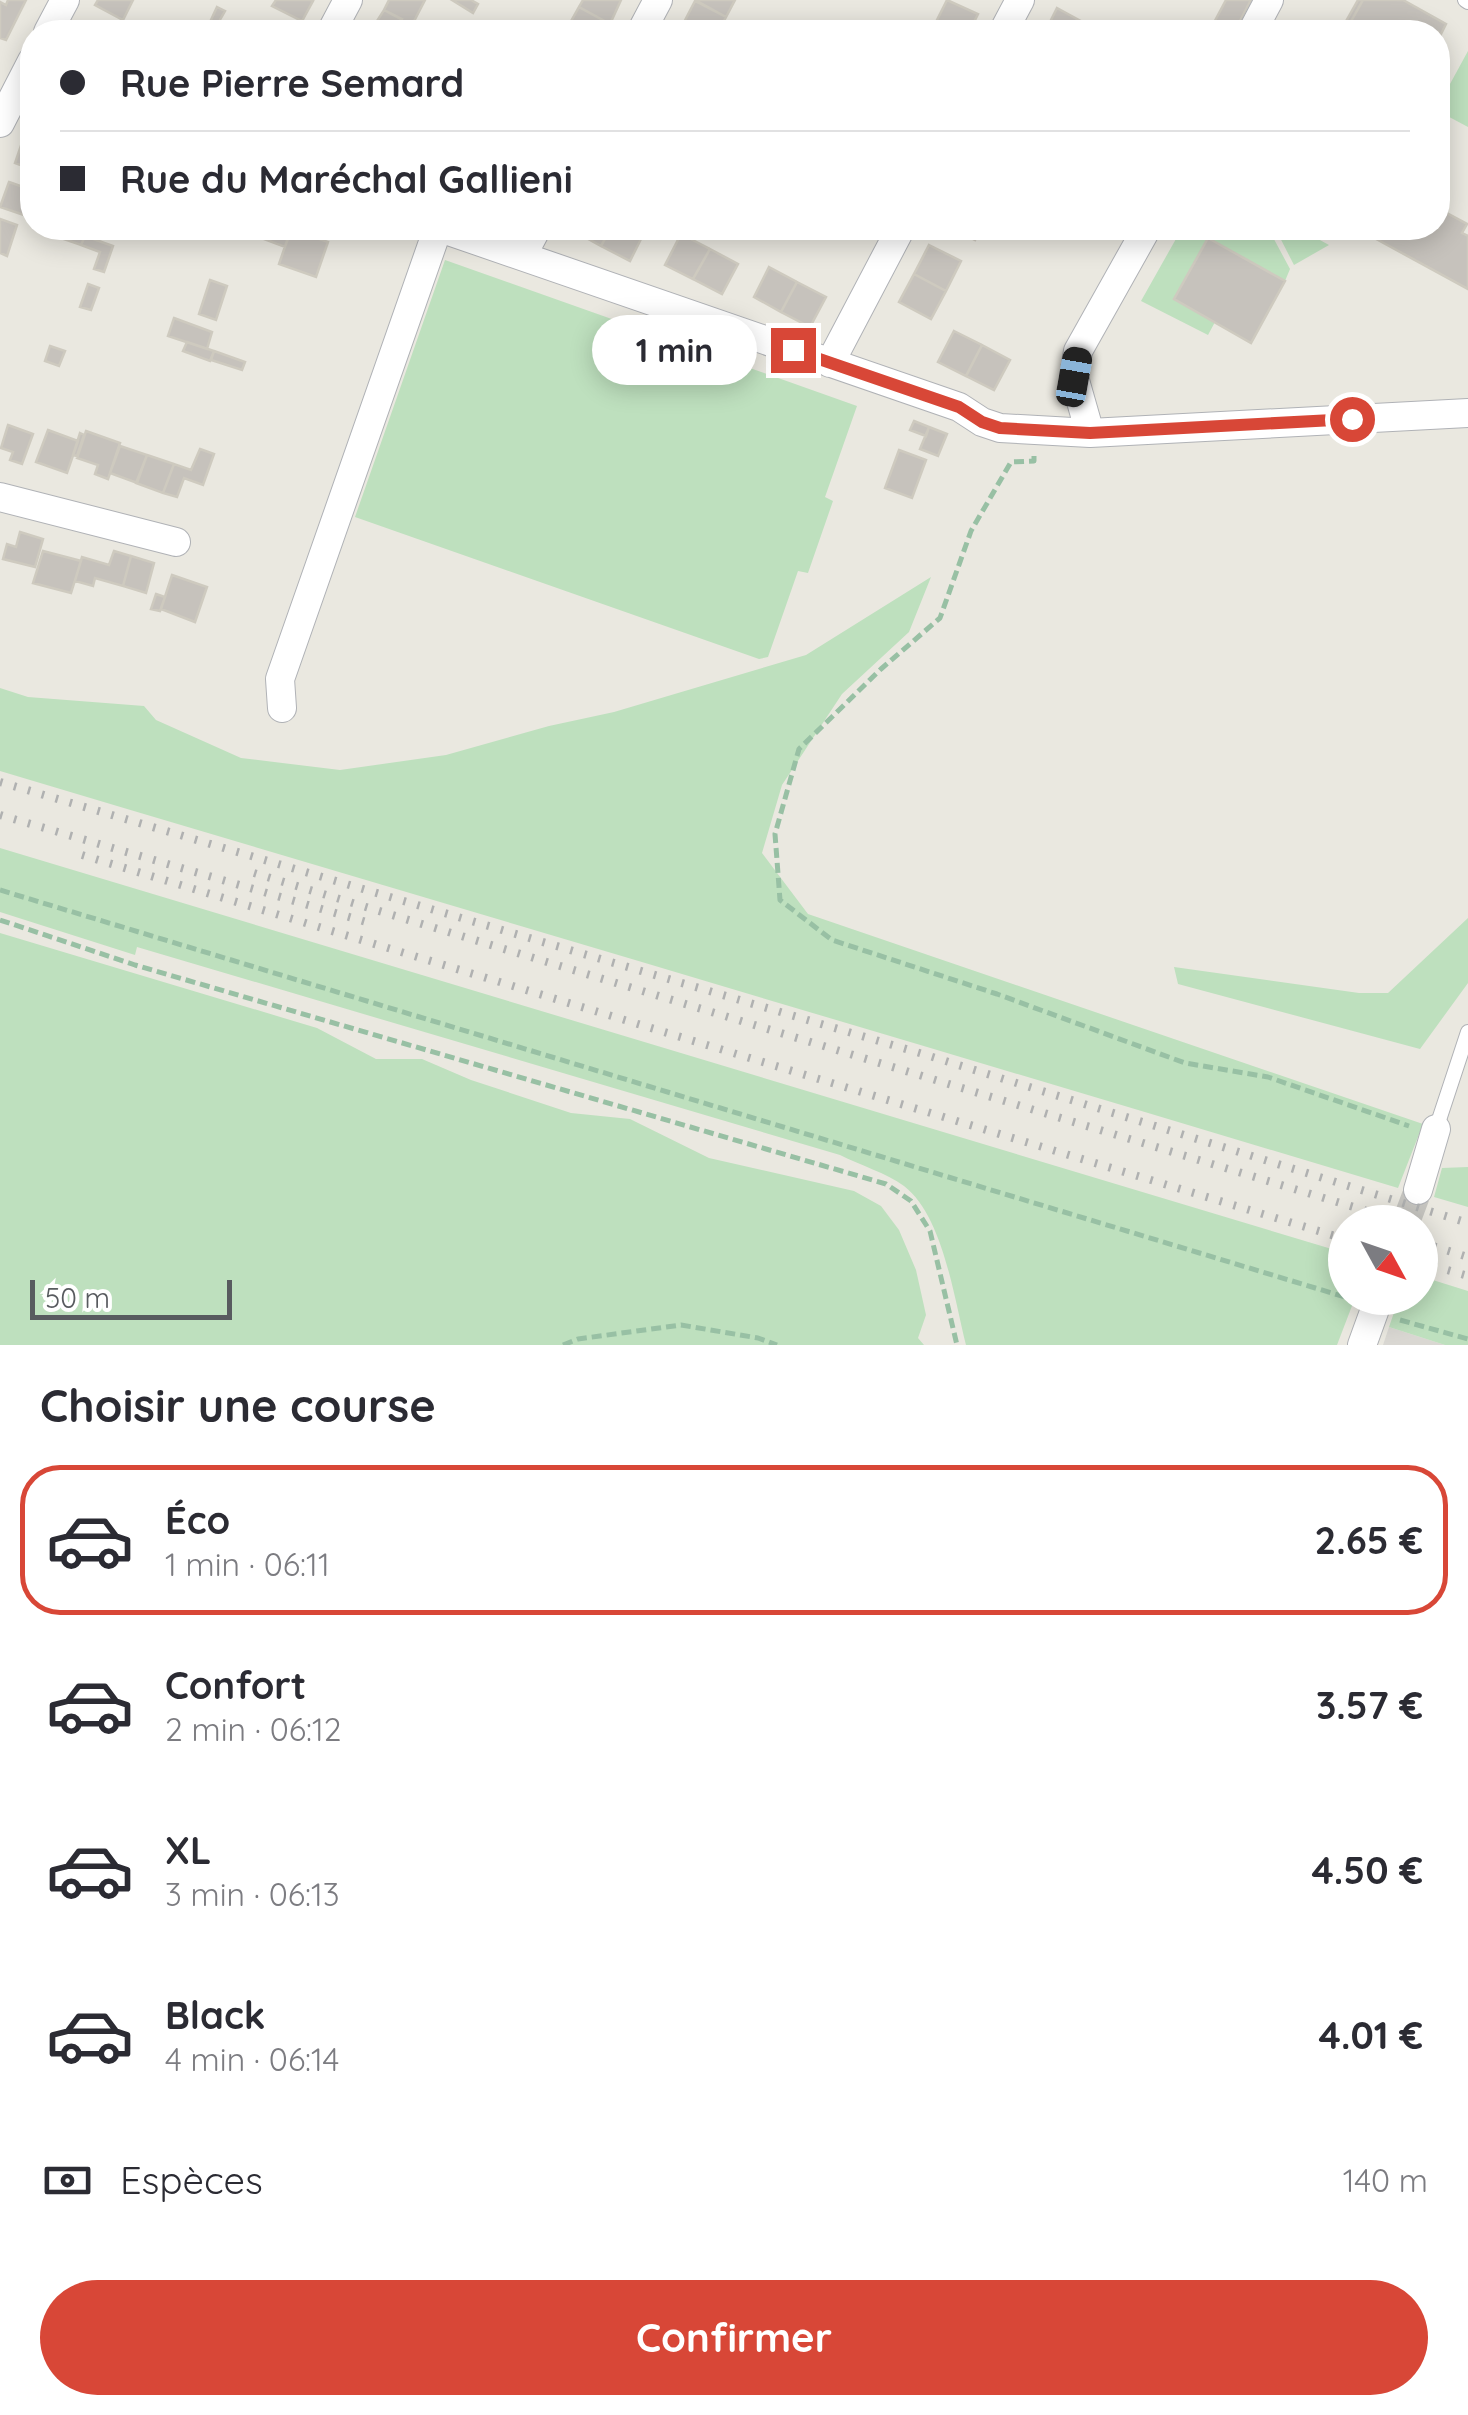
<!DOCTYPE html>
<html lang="fr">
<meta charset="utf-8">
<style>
body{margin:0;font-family:Quicksand,sans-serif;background:#f2f2f3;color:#2b2b33;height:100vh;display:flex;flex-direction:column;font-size:38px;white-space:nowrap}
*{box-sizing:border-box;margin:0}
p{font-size:32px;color:#7c7c81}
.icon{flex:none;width:55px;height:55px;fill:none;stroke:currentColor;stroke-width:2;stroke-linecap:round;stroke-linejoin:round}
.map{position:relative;height:1345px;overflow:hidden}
.details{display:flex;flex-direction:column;background:#fff;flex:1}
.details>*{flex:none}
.banner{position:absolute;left:20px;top:20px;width:1430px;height:220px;border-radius:40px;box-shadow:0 5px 25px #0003;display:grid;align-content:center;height:220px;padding:0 40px;background:#fff}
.needle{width:65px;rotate:130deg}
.fabs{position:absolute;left:1328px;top:1205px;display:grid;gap:20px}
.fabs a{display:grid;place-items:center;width:110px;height:110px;border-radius:50%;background:#fff;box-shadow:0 5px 25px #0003;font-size:50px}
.scale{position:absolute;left:30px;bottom:25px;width:202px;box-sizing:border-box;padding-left:10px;border:5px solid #585b5f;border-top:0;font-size:28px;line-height:35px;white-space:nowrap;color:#585b5f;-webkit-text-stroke:8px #fff;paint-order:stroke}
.end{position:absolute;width:45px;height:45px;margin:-22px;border:12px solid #d84737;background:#fff;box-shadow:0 0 0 5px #fff}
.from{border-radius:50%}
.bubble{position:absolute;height:70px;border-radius:35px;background:#fff;box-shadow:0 5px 25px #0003;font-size:32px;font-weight:700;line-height:70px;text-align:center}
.car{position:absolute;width:30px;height:60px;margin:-30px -15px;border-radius:12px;box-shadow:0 0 8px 2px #0007;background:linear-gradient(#222 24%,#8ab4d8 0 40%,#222 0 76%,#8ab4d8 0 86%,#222 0)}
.banner b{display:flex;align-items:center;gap:35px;height:95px;font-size:38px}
.banner b+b{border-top:2px solid #e1e1e2}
.banner i{width:25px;height:25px;background:#2b2b33}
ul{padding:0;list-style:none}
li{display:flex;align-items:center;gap:30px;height:150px;margin:0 20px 15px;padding:0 20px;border:5px solid transparent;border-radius:40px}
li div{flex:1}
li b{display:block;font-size:38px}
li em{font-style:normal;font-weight:700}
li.active{border-color:#d84737}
li>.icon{width:90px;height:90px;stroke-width:1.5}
h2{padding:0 40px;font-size:45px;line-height:120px}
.pay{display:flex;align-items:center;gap:25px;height:110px;padding:0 40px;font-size:38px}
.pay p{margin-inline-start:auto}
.action{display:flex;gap:20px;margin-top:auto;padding:20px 40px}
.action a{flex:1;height:115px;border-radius:60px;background:#d84737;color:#fff;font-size:40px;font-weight:700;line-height:115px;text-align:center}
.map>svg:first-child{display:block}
.industrial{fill:#d9d7d2}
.green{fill:#bee0be}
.building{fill:#c6c2bc;stroke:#cecabf;stroke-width:2.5}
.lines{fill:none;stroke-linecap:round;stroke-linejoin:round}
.minor-tunnel{stroke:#c6c5c0;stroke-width:28;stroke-dasharray:28 14;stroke-linecap:butt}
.service-casing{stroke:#b0b2b6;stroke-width:16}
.minor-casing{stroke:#b0b2b6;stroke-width:30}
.path{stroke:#98c0a4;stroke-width:5;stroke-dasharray:10 5;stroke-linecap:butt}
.service{stroke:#fff;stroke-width:14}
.minor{stroke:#fff;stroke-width:28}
.rail{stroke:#b0b1b1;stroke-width:8;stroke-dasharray:2.5 12;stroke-linecap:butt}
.route{stroke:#d84737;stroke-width:12}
</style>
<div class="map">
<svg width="1468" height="1345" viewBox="0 0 1468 1345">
<rect width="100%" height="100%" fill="#eae8e0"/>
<!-- industrial -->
<path class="industrial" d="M1389,1327L1445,1345H1383Z"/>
<!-- green -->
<path class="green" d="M1468,51V127L1438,111V106Z
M1179,228H1268L1290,269L1285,281L1208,238L1174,299L1215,322L1208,335L1141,301L1181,230Z
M1275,228H1298L1329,245L1294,265Z
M445,260L857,406L825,497L833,501L808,573L798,571L768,657L759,659L355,517Z
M931,577L909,632L842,694L782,785L762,853L808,914L1423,1124L1398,1188C932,1048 466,910 0,771V688L28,697L144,706L156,720L241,758L340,770L446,755L549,726L614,712L806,655Z
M0,848L1345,1253V1298H1355L1337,1345H966C954,1298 943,1216 904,1186C886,1173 860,1165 840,1155L137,947L135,955L0,912Z
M1468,918V983L1420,1049L1178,984L1174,967L1359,993H1388Z
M0,933L317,1028L376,1059H422L471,1080L571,1113L630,1119L709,1158L854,1191L881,1206L899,1230L916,1270L926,1315L918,1338L924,1345H0Z
M1468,1167V1207L1434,1197L1442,1168Z
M1420,1276L1468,1291V1345H1445L1389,1327L1399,1298H1420Z"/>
<!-- building -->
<path class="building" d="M8,0H26L6,40L0,38V2L6,5Z
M98,0H133L123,20L95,5Z
M276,0H310L313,1L302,21L272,6Z
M389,0H425L412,25L384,10Z
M452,0H471L478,4L473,13Z
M583,0H621L610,24L579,7Z
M695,0H735L726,17Z
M947,0L978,14L969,32H946L934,26Z
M1226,0H1251L1234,32H1209Z
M1358,0H1363L1345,32H1340Z
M1363,0H1403L1446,24L1438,40V32H1345Z
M695,1L726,17L718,32L680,30Z
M217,7L225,11L217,25L210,22Z
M579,7L610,24L605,32H565Z
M1057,8L1088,25L1084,32H1045Z
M384,10L402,19L396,31L377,21Z
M25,134L32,137L31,169L15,163Z
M9,182L32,190L27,216L0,207Z
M1445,212L1467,224L1462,233L1468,236V289L1356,228H1438V219L1440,221Z
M0,219L17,225L7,256L0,253Z
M54,228L85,236L81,245L52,235Z
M259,228H292L285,247L256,236Z
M576,228H611L601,246L574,231Z
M611,228H638L645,231L630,261L601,246Z
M952,228H981L975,240Z
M291,229L328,242L316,277L279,264Z
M681,234L710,249L693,279L665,265Z
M85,236L113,246L104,272L94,269L100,252L81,245Z
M1208,238L1285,281L1251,343L1174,299Z
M929,245L961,261L946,291L914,274Z
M710,249L738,264L722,294L693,279Z
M769,267L797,282L781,312L754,297Z
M914,274L946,291L931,319L899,302Z
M210,280L227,286L216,320L199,314Z
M797,282L826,297L810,327L781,312Z
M88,284L99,288L91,310L80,307Z
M174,318L212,332L207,349L168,336Z
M954,331L982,345L966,376L938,362Z
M187,342L214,351L210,361L183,351Z
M982,345L1010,360L994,390L966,376Z
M50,346L65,351L59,366L45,361Z
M214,351L245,362L242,370L211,360Z
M914,421L929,427L926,436L910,430Z
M8,425L33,434L22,464L10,460L13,452L1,448Z
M929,427L947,434L938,456L920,449Z
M48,430L78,441L67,473L36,462Z
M86,431L120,443L108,479L95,474L98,465L77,458Z
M80,433L84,435L77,456L73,455Z
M120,446L147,455L137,483L110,473Z
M200,449L214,454L203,485L184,478L177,497L163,493L174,464L191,470Z
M899,450L926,460L912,498L885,488Z
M147,455L174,464L163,493L136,483Z
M20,532L43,539L35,567L3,559L7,544L16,547Z
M43,551L81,561L71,593L33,583Z
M114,551L131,556L123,586L95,578L93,586L75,581L82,557L109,565Z
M131,556L154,563L146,593L123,586Z
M172,575L207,587L195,622L161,609Z
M156,594L165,597L160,611L151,609Z"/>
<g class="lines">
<!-- minor-tunnel -->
<path class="minor-tunnel" d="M1406,1222L1418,1190"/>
<defs>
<path id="service" d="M1465,0L1468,2
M1436,1129L1468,1032"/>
<path id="minor" d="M48,32L65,0
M331,32L348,0
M641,32L658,0
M1003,32L1020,0
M1252,32L1269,0
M0,123L32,61
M440,228L959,407L982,422L1000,428L1090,433L1468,413
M522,256L537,228
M830,363L901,228
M1090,433L1074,377L1078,351L1147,228
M0,497L176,542
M282,708L280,679L438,228
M1418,1190L1436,1129
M1362,1345L1379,1298"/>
</defs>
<!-- service casing -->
<use href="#service" class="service-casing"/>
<!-- minor casing -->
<use href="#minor" class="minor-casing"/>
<!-- path -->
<path class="path" d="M1034,456V461L1011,462L971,531L940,618L881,669L799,749L775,834L780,900L832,940L997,994L1185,1063L1268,1077L1409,1126
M0,890L1345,1297
M0,920L135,965L886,1184L911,1201L930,1231L957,1345
M1400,1320L1468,1339
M563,1345L578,1339L681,1325L758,1338L777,1345"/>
<!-- service -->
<use href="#service" class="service"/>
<!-- minor -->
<use href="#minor" class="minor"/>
<!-- rail -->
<path class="rail" d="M0,782L923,1054L1468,1223
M0,815L373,924
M82,855L1345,1239
M254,873L1403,1222
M1420,1242L1468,1257
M1420,1262L1468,1276"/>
</g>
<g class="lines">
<!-- route -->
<path class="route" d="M793,350L959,407L982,422L1000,428L1090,433L1352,419"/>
</g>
</svg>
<div class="fabs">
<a><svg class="needle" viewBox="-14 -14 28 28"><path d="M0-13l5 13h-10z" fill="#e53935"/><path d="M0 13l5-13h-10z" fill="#7c7c81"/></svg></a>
</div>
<div class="scale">50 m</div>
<i class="end from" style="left:1352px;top:419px"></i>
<i class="end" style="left:793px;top:350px"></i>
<div class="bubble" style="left:592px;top:315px;width:165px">1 min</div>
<i class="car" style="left:1074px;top:377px;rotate:10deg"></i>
<div class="banner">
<b><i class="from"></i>Rue Pierre Semard</b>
<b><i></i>Rue du Maréchal Gallieni</b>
</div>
</div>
<section class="details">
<h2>Choisir une course</h2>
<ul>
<li class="active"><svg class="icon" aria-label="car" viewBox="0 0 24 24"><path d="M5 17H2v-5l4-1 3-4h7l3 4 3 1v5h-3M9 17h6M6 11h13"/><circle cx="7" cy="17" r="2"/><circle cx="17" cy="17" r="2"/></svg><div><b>Éco</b><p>1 min · 06:11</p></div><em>2.65 €</em></li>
<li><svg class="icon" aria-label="car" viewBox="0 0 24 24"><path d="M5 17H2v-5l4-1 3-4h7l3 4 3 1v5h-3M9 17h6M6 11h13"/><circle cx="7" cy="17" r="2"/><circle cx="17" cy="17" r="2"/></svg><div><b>Confort</b><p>2 min · 06:12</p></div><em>3.57 €</em></li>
<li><svg class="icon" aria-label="car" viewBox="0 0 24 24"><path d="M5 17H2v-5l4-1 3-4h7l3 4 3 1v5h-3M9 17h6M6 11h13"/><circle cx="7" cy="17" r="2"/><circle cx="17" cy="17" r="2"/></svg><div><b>XL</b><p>3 min · 06:13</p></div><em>4.50 €</em></li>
<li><svg class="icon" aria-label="car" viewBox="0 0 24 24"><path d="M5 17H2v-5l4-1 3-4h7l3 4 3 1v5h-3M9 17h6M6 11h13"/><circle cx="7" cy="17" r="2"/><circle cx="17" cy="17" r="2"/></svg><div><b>Black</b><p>4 min · 06:14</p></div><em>4.01 €</em></li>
</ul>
<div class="pay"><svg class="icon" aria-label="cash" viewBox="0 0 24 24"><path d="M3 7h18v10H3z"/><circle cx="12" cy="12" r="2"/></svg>Espèces<p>140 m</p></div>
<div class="action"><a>Confirmer</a></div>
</section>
